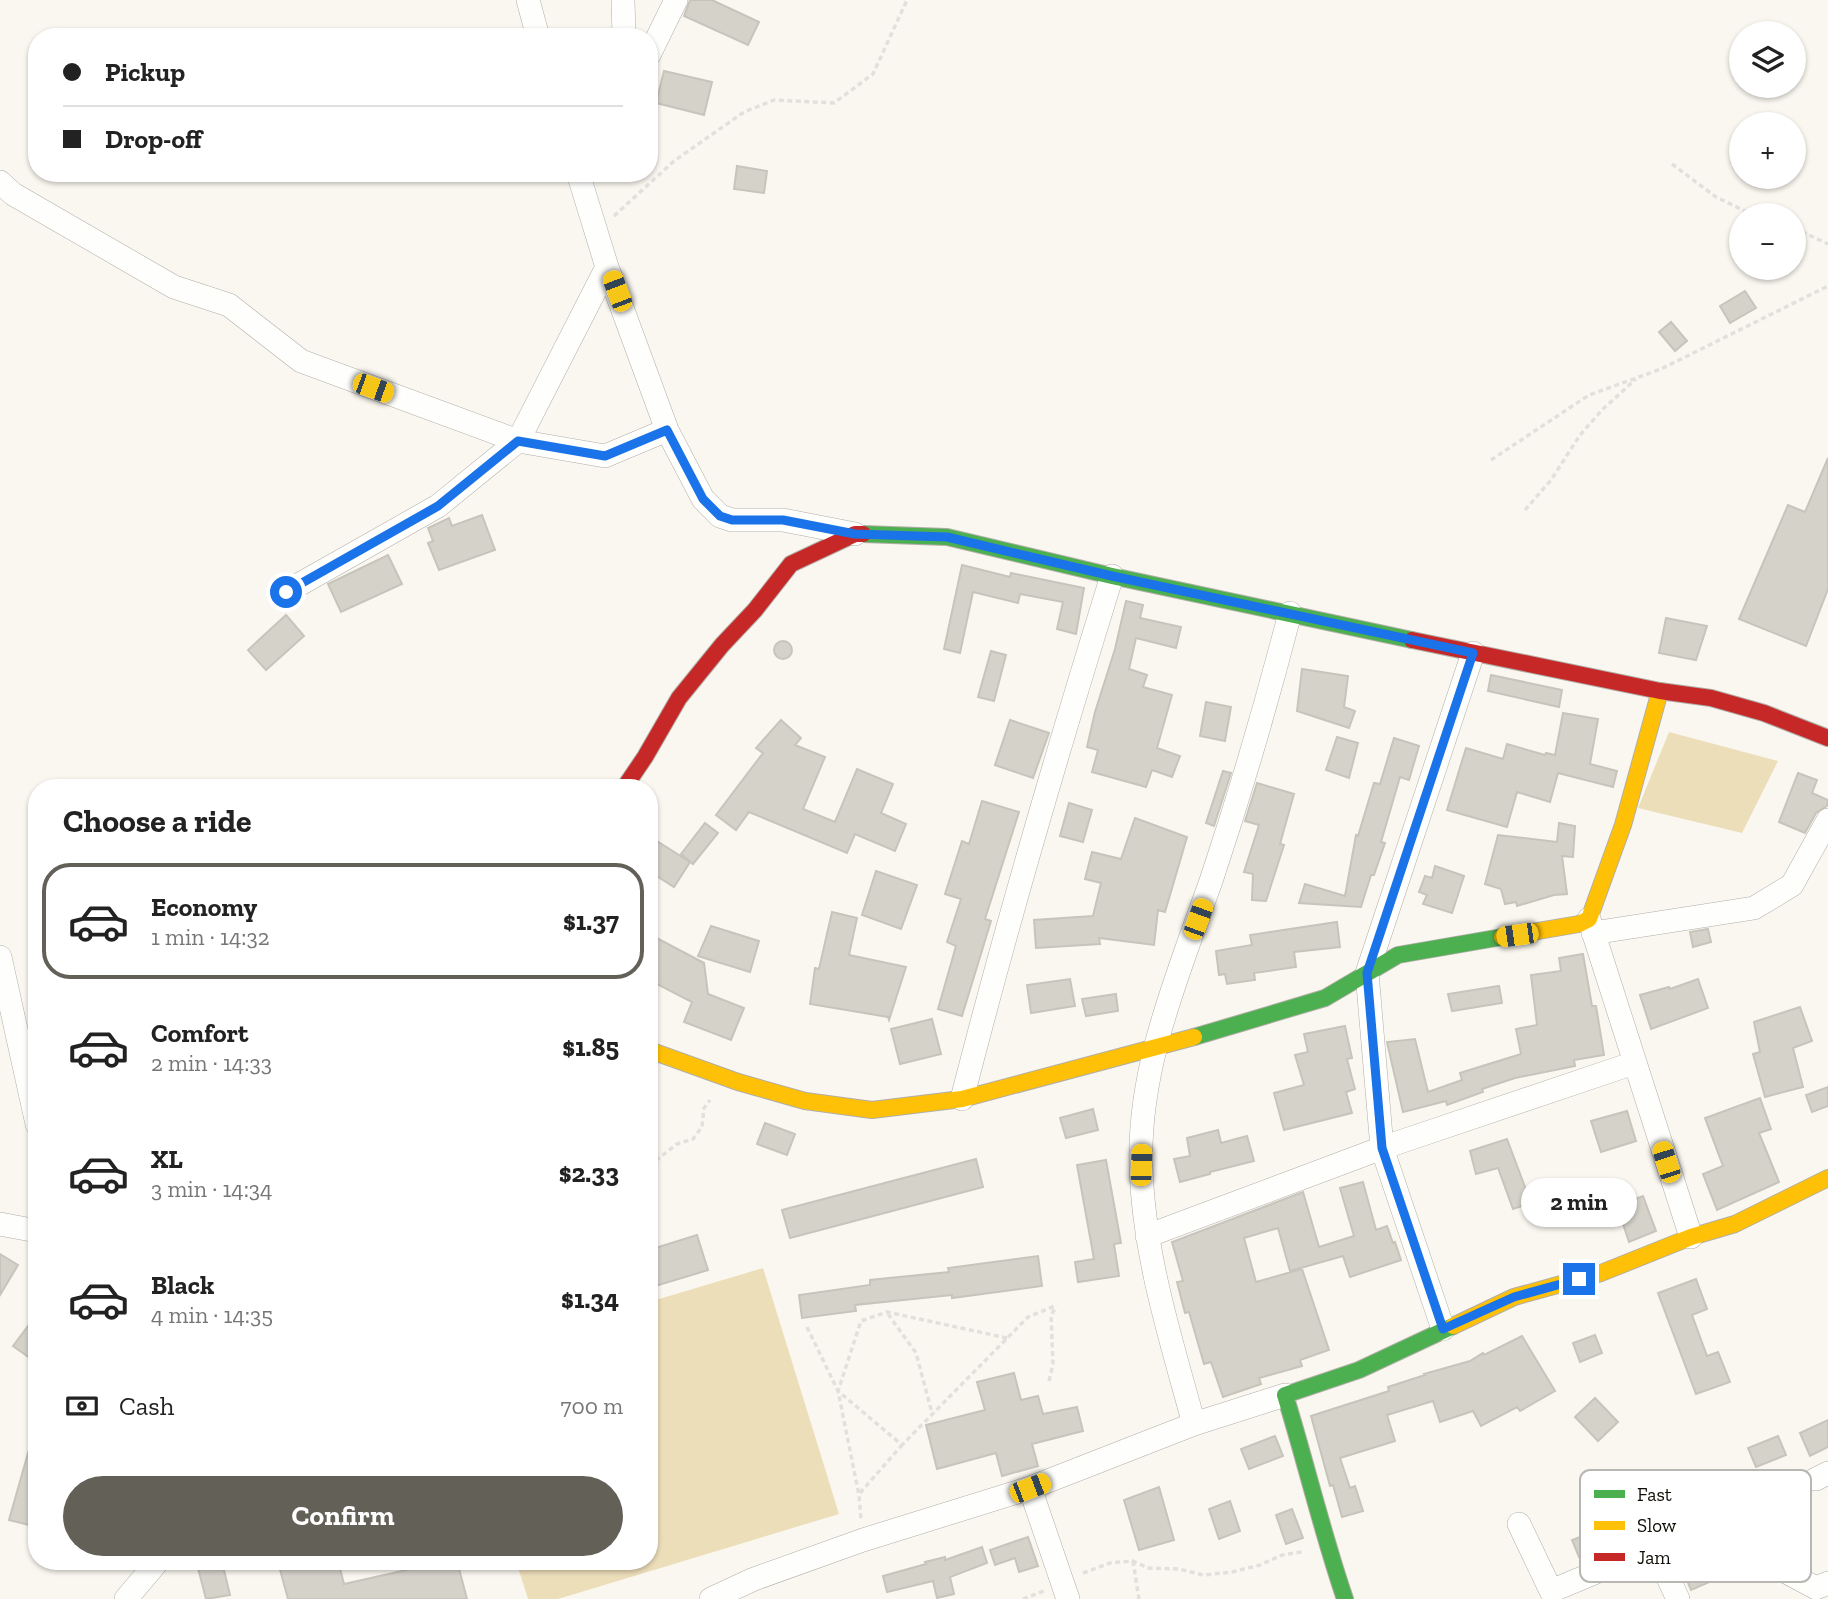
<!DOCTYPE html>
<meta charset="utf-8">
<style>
body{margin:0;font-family:"Zilla Slab",serif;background:#f2f2f2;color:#222;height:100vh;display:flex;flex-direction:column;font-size:26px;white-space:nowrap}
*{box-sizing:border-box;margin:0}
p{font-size:23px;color:#767676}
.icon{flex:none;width:38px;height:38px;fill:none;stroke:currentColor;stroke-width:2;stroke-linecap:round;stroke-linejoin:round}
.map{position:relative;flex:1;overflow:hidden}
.panel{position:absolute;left:28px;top:779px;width:630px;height:791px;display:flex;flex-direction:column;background:#fff;border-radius:28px;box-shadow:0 2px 5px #0004}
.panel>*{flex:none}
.hud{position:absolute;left:28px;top:28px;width:630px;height:154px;border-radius:28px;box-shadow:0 2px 5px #0004;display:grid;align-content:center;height:154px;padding:0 35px;background:#fff}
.tools{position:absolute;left:1729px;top:21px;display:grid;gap:14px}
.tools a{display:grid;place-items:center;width:77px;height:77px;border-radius:50%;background:#fff;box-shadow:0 2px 5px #0004;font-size:35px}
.end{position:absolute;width:32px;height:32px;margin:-16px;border:9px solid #1a73e8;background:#fff;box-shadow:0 0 0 4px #fff}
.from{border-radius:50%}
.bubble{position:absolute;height:49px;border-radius:24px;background:#fff;box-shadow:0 2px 5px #0004;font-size:23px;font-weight:800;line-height:49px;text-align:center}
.car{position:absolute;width:21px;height:42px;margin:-21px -10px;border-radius:9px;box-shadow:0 0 5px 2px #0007;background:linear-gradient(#f5c518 24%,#345 0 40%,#f5c518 0 76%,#345 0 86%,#f5c518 0)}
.hud b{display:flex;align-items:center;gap:24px;height:66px;font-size:26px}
.hud b+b{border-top:2px solid #e0e0e0}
.hud i{width:18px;height:18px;background:#222}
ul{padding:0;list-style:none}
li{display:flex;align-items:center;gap:21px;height:116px;margin:0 14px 10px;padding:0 21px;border:4px solid transparent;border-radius:28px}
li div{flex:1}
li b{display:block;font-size:26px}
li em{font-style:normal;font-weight:800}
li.on{border-color:#636058}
li>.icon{width:63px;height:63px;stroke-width:1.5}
h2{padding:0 35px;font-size:32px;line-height:84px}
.pay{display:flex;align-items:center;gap:18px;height:77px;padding:0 35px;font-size:26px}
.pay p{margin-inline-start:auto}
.action{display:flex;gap:14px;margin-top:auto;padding:14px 35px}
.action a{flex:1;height:80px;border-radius:42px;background:#636058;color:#fff;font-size:28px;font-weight:800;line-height:80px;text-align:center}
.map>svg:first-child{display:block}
.green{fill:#eddeba}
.building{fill:#d5d2ca;stroke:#c7c4bc;stroke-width:2}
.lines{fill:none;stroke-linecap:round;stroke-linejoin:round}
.street-casing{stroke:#b1aea7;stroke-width:24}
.fast-casing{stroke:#b1aea7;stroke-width:18}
.slow-casing{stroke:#b1aea7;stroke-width:18}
.jam-casing{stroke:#b1aea7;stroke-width:18}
.path{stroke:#e1e0dd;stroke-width:3.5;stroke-dasharray:5 3.5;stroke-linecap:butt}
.street{stroke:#fefefd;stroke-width:23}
.fast{stroke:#4caf50;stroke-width:16}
.slow{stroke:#ffc107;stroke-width:16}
.jam{stroke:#c62828;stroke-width:16}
.route{stroke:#1a73e8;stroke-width:9}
.key{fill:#fff;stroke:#b8b7b4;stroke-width:2}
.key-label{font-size:19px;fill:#110e06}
</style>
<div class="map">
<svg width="1828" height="1599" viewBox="0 0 1828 1599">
<rect width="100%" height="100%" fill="#faf7f0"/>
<!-- green -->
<path class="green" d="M1669,732L1778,761L1742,833L1638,808Z
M763,1268L839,1514L558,1599H528L516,1561H649V1302Z"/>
<!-- building -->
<path class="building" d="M690,0H712L759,22L748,45L684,16Z
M664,71L712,82L704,115L656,103Z
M737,166L767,171L764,193L734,189Z
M1745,291L1756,308L1730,323L1720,306Z
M1671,322L1687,341L1675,351L1659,332Z
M1828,458V589L1806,646L1739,619L1788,505L1805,512Z
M482,515L495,550L439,570L428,543L433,541L428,528L449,518L452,526Z
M388,555L402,584L341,612L328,584Z
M962,565L1010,577L1011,573L1084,588L1076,634L1057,629L1063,602L1020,594L1018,603L973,592L960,653L944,649Z
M1126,601L1143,605L1140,618L1181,627L1176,648L1136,638L1129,669L1147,675L1143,687L1172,695L1157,748L1180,756L1172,777L1152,770L1146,787L1092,772L1098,750L1087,747L1095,712L1115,649Z
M286,615L304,636L266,670L248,650Z
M1666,618L1707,626L1696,660L1659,653Z
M774 650a9 9 0 1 1 18 0a9 9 0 1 1-18 0Z
M991,651L1006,655L994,701L978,697Z
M1302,669L1348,676L1344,707L1355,711L1349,728L1297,711Z
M1491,675L1562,690L1559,707L1488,691Z
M1206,702L1231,707L1225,741L1200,736Z
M1563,713L1598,719L1590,764L1617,771L1613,787L1558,773L1550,802L1517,792L1507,827L1447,810L1466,748L1503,759L1507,744L1545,755L1546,753L1555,755Z
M781,720L801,738L795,745L825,757L803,809L835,822L857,769L893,784L881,813L906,824L895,851L855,834L847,853L749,812L736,830L716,815L763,753L756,748Z
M1010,720L1049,733L1033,778L995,765Z
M1337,737L1358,743L1349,778L1326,770Z
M1394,738L1419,746L1409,780L1400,777L1381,842L1385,843L1374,875H1371L1361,907L1299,903L1305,884L1345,896L1356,835L1358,836L1374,783L1380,784Z
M1223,771L1231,773L1214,826L1206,823Z
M1798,773L1817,780L1812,793L1828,800L1827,806L1816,813L1805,833L1779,822Z
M1257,783L1294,794L1280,844L1284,845L1266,901L1252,900L1253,874L1244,872L1259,825L1245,821Z
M982,801L1019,812L985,919L991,921L962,1016L938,1009L956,946L947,942L961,899L945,894L962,841L969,844Z
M1069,803L1092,810L1083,842L1060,836Z
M1135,818L1187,837L1165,912L1158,910L1154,945L1099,938L1100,944L1036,948L1034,920L1093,916L1101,883L1085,879L1092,852L1121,859Z
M705,823L718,833L693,864L681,854Z
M1559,823L1575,826L1573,857L1562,856L1567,894L1554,895L1517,906L1516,902L1505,904L1501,889L1485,884L1498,835L1557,842Z
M649,836L690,862L674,887L649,871Z
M1435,866L1464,876L1452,913L1423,904L1427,895L1419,892L1425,876L1432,878Z
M876,871L917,885L901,929L862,915Z
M832,912L857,918L849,955L906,967L889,1020L888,1017L810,1004L815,968L819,969Z
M1337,922L1340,947L1294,952L1296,967L1254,973L1255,980L1227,984L1225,974L1219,975L1216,951L1252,945L1250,935Z
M711,926L759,941L750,972L698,956Z
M1708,929L1711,942L1693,947L1690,932Z
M649,934L704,963L708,994L744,1008L731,1040L684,1022L692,1002L649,980Z
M1583,954L1592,1006H1596L1604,1055L1574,1060L1575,1066L1515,1078L1482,1089L1483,1092L1447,1105L1446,1101L1403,1112L1387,1042L1415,1039L1428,1092L1462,1080L1460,1073L1521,1054L1516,1029L1537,1025L1531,975L1561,971L1559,958Z
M1070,979L1075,1006L1031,1013L1027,985Z
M1698,979L1708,1008L1651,1029L1640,995L1669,987L1670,989Z
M1499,986L1502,1003L1452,1011L1448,994Z
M1116,994L1118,1011L1086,1016L1082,999Z
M1800,1007L1812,1041L1793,1048L1803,1087L1765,1097L1753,1054L1760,1052L1754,1022Z
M932,1019L941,1054L900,1064L891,1029Z
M1345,1026L1352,1058L1347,1059L1355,1089L1346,1092L1352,1113L1284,1130L1274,1093L1304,1085L1295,1055L1308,1052L1304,1034Z
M1828,1087V1106L1812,1112L1806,1095Z
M1760,1098L1771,1129L1759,1133L1779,1182L1717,1210L1703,1174L1723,1166L1705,1118Z
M1093,1109L1098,1130L1066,1138L1060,1118Z
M1627,1111L1636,1141L1601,1152L1591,1121Z
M765,1123L795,1134L787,1155L757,1144Z
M1218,1130L1221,1143L1247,1136L1254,1161L1210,1172V1174L1180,1182L1174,1159L1190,1156L1187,1138Z
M1507,1139L1531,1203L1513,1209L1498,1168L1476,1174L1470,1151Z
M976,1159L983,1187L790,1238L782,1210Z
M1106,1160L1121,1243L1114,1244L1119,1276L1078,1282L1075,1262L1094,1259L1077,1165Z
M1363,1182L1376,1230L1387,1226L1393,1243L1395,1242L1401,1260L1350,1277L1343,1256L1290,1271L1278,1228L1244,1238L1256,1282L1302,1269L1329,1350L1300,1360L1302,1366L1259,1378L1261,1384L1223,1397L1211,1362L1204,1364L1189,1312L1185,1313L1177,1282L1183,1281L1172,1242L1303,1192L1319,1247L1354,1236L1340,1188Z
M1643,1196L1656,1231L1629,1242L1617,1206Z
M697,1235L708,1270L649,1288V1250Z
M0,1254L18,1265L0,1295Z
M1038,1256L1042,1286L952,1298V1295L855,1305L856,1311L802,1318L799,1295L870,1285V1280L949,1272L948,1268Z
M1696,1279L1707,1309L1692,1315L1707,1356L1718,1352L1730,1382L1696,1394L1658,1293Z
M37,1314V1363L13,1346Z
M1595,1335L1602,1353L1580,1362L1573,1343Z
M1522,1336L1555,1391L1520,1411L1517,1407L1481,1426L1473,1411L1440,1422L1433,1401L1387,1415L1395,1441L1340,1458L1350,1488L1355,1486L1363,1511L1342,1517L1333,1485L1330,1486L1311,1416L1389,1391L1388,1387L1425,1375L1424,1374L1470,1361L1483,1353L1484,1355Z
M1014,1373L1021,1400L1038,1396L1043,1414L1077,1407L1083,1431L1032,1444L1038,1466L1002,1476L996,1453L937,1469L926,1425L985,1410L977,1382Z
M1595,1398L1618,1422L1598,1441L1575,1417Z
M1828,1420V1447L1810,1456L1800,1433Z
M1275,1436L1283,1456L1249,1469L1241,1449Z
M1778,1436L1786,1455L1756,1467L1748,1448Z
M32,1439H37V1527L9,1520Z
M1159,1487L1174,1540L1139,1550L1124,1500Z
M1230,1501L1240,1531L1219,1539L1209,1509Z
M1292,1509L1303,1538L1286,1544L1276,1515Z
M1601,1529L1607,1546L1579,1557L1572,1540Z
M1028,1537L1038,1566L1019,1572L1015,1558L995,1565L990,1550Z
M982,1547L987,1563L950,1577L954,1594L937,1598L933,1581L887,1592L883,1576L926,1564L925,1562L945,1557V1560Z
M299,1561H338L344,1584L411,1569L409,1561H457L467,1599H288L279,1566Z
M222,1562L230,1595L206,1599L198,1568Z
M1706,1563L1714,1580L1691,1590L1684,1573Z"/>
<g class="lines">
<defs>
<path id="street" d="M528,0L538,37
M623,0L624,37
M649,55L676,0
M578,173L607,267L667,430L703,499L720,516L732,520H783L855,534
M0,182L13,194L174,287L229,305L301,361L518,441L605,456L667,430
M286,592L438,506L518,441L607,267
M1589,919L1691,1237
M1593,933L1754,908L1792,885L1828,820
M0,957L37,1124
M962,1099C1007,923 1058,749 1112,576
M0,1224L37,1231
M1147,1236L1382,1148L1634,1063
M1443,1329L1382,1148L1367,973L1473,653
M1194,1424C1171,1340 1143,1253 1141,1165C1138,1065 1180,970 1212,878C1241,791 1267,702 1290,613
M1816,1479L1828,1473
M1030,1488L1068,1599
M1519,1524L1551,1591L1654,1548L1678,1599
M1654,1548L1714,1533L1816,1588L1828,1583
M126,1599L158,1561
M711,1599L754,1579L863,1540L1030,1488L1194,1424L1285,1395"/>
<path id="fast" d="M863,534L947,537L1112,576L1412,640
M1194,1037L1325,998L1398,955L1502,937
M1345,1599C1322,1532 1306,1463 1285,1395L1359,1370L1453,1326"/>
<path id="slow" d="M1502,937L1579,924L1589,919L1623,825L1660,691
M649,1050L738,1082L805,1101L872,1110L962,1099L1194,1037
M1453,1326L1514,1297L1601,1273L1691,1237L1735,1224L1828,1178"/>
<path id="jam" d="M1412,640L1660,691L1711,698L1764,713L1828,738
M624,788L645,757L679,698L722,645L755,610L791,564L855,534H863"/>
</defs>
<!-- street casing -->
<use href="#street" class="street-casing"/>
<!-- fast casing -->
<use href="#fast" class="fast-casing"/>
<!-- slow casing -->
<use href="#slow" class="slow-casing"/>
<!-- jam casing -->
<use href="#jam" class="jam-casing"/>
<!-- path -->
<path class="path" d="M1672,164L1716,197L1753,215
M614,216L674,161L744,112L774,100L834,103L873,74L907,0
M1794,228L1828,244
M1491,460L1589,395L1661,369L1828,286
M1525,510L1551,480L1580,435L1603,409L1636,379
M649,1166L677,1144L693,1139L702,1127L704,1108L710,1100
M888,1314L916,1353L932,1413
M807,1327L838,1391L859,1495L861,1519
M1007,1338L887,1312L861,1321L838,1391L902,1445L1028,1317L1057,1305
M1049,1381L1053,1364L1051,1315L1056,1307
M860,1493L902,1445
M1133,1561L1139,1599
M1083,1573L1110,1563L1133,1561L1148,1568L1179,1569L1203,1575L1232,1572L1260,1565L1282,1555L1302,1552
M1023,1599L1044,1591"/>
<!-- street -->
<use href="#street" class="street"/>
<!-- fast -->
<use href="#fast" class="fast"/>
<!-- slow -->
<use href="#slow" class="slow"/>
<!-- jam -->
<use href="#jam" class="jam"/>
</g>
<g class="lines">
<!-- route -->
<path class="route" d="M286,592L438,506L518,441L605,456L667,430L703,499L720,516L732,520H783L855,534L947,537L1112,576L1473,653L1367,973L1382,1148L1443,1329L1514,1297L1579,1279"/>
</g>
<!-- legend -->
<rect x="1580" y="1470" width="231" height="112" rx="10" class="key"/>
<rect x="1594" y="1490" width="31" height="8" fill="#4caf50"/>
<rect x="1594" y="1521" width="31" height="9" fill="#ffc107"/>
<rect x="1594" y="1553" width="31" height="8" fill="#c62828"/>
<g class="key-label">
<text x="1637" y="1501">Fast</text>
<text x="1637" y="1532">Slow</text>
<text x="1637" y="1564">Jam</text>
</g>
</svg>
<div class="tools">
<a><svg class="icon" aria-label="layers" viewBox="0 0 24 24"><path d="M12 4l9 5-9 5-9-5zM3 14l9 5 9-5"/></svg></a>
<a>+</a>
<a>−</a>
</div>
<i class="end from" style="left:286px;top:592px"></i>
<i class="end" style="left:1579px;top:1279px"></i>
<div class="bubble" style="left:1521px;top:1178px;width:116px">2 min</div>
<i class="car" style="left:617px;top:291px;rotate:339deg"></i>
<i class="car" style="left:373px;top:388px;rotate:110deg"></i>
<i class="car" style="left:1198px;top:919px;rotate:20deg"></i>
<i class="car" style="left:1517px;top:935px;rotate:262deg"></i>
<i class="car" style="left:1666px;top:1162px;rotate:342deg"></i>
<i class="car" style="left:1141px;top:1165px;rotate:2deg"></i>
<i class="car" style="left:1030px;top:1488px;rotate:69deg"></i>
<div class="hud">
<b><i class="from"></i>Pickup</b>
<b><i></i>Drop-off</b>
</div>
<section class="panel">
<h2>Choose a ride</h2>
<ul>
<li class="on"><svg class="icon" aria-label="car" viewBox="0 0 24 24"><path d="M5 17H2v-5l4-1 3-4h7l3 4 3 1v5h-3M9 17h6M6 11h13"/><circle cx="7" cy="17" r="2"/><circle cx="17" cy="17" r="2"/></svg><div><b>Economy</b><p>1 min · 14:32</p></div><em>$1.37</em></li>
<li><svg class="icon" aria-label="car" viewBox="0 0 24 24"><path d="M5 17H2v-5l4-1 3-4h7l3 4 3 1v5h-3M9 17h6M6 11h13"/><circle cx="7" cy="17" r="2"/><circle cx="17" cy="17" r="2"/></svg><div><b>Comfort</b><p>2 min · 14:33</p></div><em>$1.85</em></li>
<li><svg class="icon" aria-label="car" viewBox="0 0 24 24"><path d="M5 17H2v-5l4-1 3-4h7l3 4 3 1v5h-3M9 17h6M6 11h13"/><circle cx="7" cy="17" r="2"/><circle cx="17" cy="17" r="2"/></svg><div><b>XL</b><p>3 min · 14:34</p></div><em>$2.33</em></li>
<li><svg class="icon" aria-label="car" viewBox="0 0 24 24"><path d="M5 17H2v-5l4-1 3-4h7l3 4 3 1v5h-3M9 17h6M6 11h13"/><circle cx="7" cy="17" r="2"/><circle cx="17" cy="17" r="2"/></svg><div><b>Black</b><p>4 min · 14:35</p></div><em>$1.34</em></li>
</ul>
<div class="pay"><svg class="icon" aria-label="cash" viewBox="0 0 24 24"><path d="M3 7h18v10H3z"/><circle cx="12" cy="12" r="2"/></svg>Cash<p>700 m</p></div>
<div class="action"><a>Confirm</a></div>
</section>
</div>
